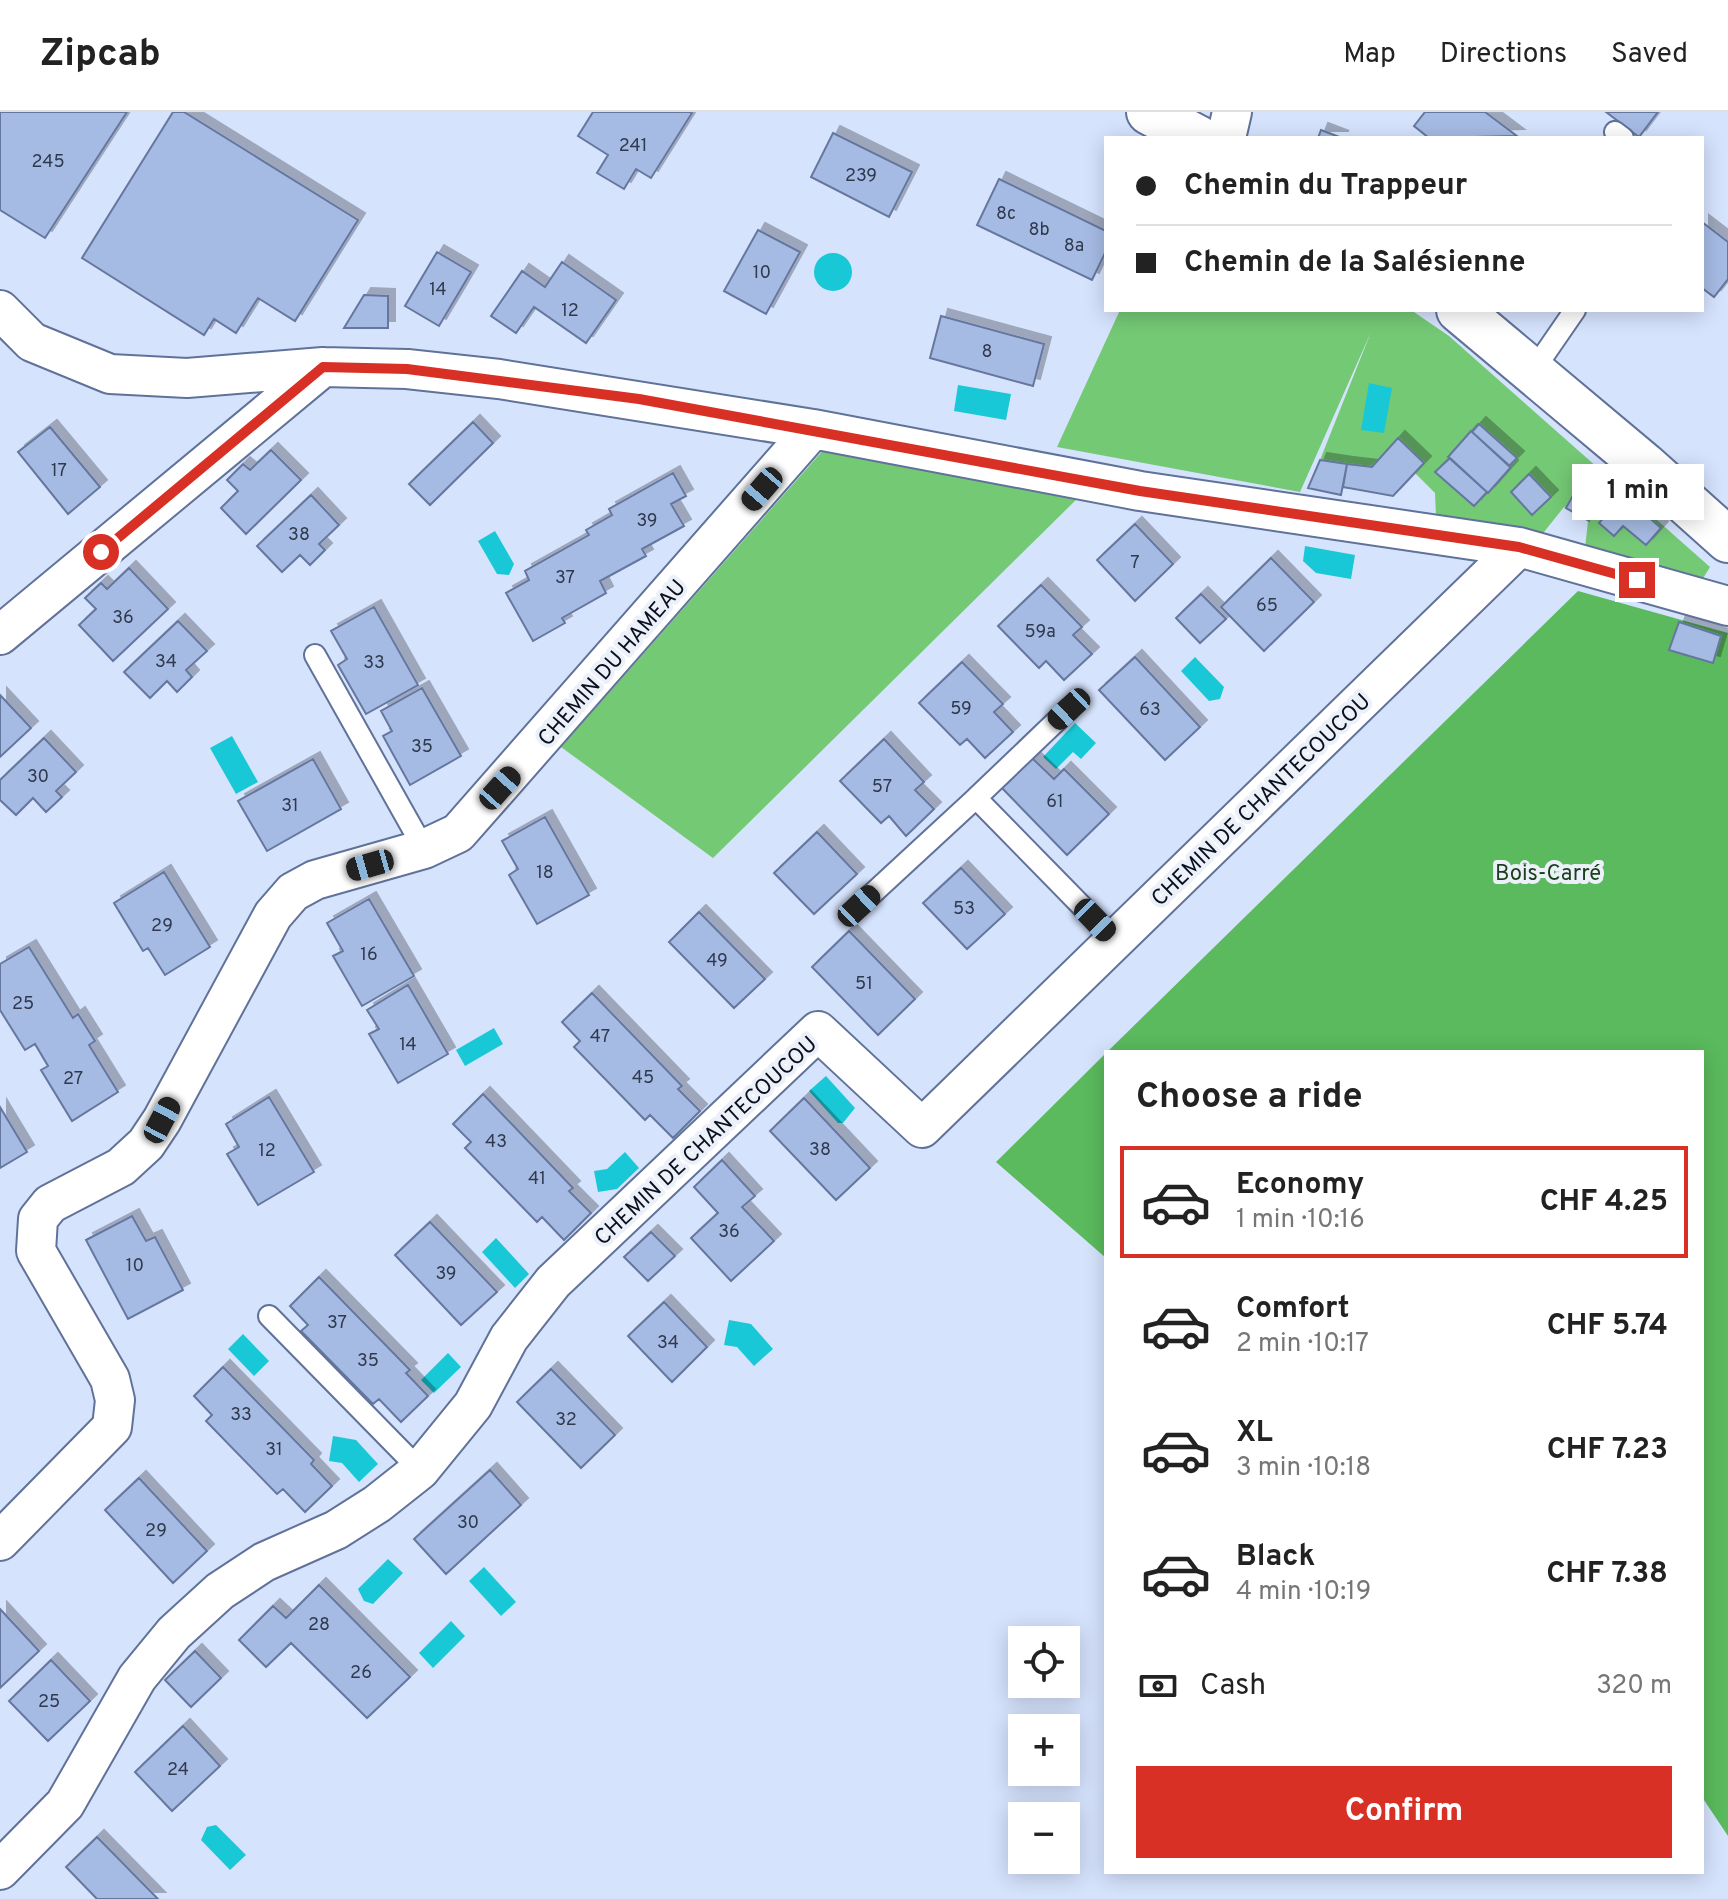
<!DOCTYPE html>
<meta charset="utf-8">
<style>
body{margin:0;font-family:Overpass,sans-serif;background:#f6f6f6;color:#222;height:100vh;display:flex;flex-direction:column;font-size:30px;white-space:nowrap}
*{box-sizing:border-box;margin:0}
p{font-size:26px;color:#767676}
.icon{flex:none;width:44px;height:44px;fill:none;stroke:currentColor;stroke-width:2;stroke-linecap:round;stroke-linejoin:round}
.map{position:relative;flex:1;overflow:hidden}
.sheet{position:absolute;left:1104px;top:938px;width:600px;height:824px;display:flex;flex-direction:column;background:#fff;border-radius:0px;box-shadow:0 4px 20px #0003}
.sheet>*{flex:none}
.top-card{position:absolute;left:1104px;top:24px;width:600px;height:176px;border-radius:0px;box-shadow:0 4px 20px #0003;display:grid;align-content:center;height:176px;padding:0 32px;background:#fff}
.buttons{position:absolute;left:1008px;top:1514px;display:grid;gap:16px}
.buttons a{display:grid;place-items:center;width:72px;height:72px;border-radius:0px;background:#fff;box-shadow:0 4px 20px #0003;font-size:40px}
.end{position:absolute;width:36px;height:36px;margin:-18px;border:10px solid #d93025;background:#fff;box-shadow:0 0 0 4px #fff}
.from{border-radius:50%}
.bubble{position:absolute;height:56px;border-radius:0px;background:#fff;box-shadow:0 4px 20px #0003;font-size:26px;font-weight:700;line-height:56px;text-align:center}
.car{position:absolute;width:24px;height:48px;margin:-24px -12px;border-radius:10px;box-shadow:0 0 6px 2px #0007;background:linear-gradient(#222 24%,#8ab4d8 0 40%,#222 0 76%,#8ab4d8 0 86%,#222 0)}
.top-card b{display:flex;align-items:center;gap:28px;height:76px;font-size:30px}
.top-card b+b{border-top:2px solid #e0e0e0}
.top-card i{width:20px;height:20px;background:#222}
ul{padding:0;list-style:none}
li{display:flex;align-items:center;gap:24px;height:112px;margin:0 16px 12px;padding:0 16px;border:4px solid transparent;border-radius:0px}
li div{flex:1}
li b{display:block;font-size:30px}
li em{font-style:normal;font-weight:700}
li.current{border-color:#d93025}
li>.icon{width:72px;height:72px;stroke-width:1.5}
h2{padding:0 32px;font-size:36px;line-height:96px}
.pay{display:flex;align-items:center;gap:20px;height:88px;padding:0 32px;font-size:30px}
.pay p{margin-inline-start:auto}
.primary-button{display:flex;gap:16px;margin-top:auto;padding:16px 32px}
.primary-button a{flex:1;height:92px;border-radius:0px;background:#d93025;color:#fff;font-size:32px;font-weight:700;line-height:92px;text-align:center}
header{display:flex;align-items:center;gap:48px;box-sizing:border-box;height:112px;padding:0 40px;background:#fff;border-bottom:2px solid #e0e0e0}
header strong{font-size:38px}
nav{display:flex;gap:44px;margin-inline-start:auto;font-size:28px}
.map>svg:first-child{display:block}
.green{fill:#74c975}
.forest{fill:#5aba5d}
.water{fill:#19c8d6}
.building{fill:#a6bbe4;stroke:#65779e;stroke-width:2;filter:url(#shadow)}
.lines{fill:none;stroke-linecap:round;stroke-linejoin:round}
.lane-casing{stroke:#607299;stroke-width:24}
.street-casing{stroke:#607299;stroke-width:42}
.secondary-casing{stroke:#607299;stroke-width:48}
.lane{stroke:#fff;stroke-width:20}
.street{stroke:#fff;stroke-width:38}
.secondary{stroke:#fff;stroke-width:44}
.route{stroke:#d93025;stroke-width:10}
.labels{text-anchor:middle;stroke-width:8;stroke-linejoin:round;paint-order:stroke}
.number-label{font-size:18px;fill:#303a4f}
.street-label{font-size:22px;fill:#080f1d;stroke:#ecf0f9}
.park-label{font-size:22px;fill:#193f1b;stroke:#ecf0f9}
</style>
<header>
<strong>Zipcab</strong>
<nav><a>Map</a><a>Directions</a><a>Saved</a></nav>
</header>
<div class="map">
<svg width="1728" height="1787" viewBox="0 0 1728 1787">
<defs>
<filter id="shadow"><feDropShadow dx="7" dy="-7" stdDeviation="0" flood-color="#0004"/></filter>
</defs>
<rect width="100%" height="100%" fill="#d6e3fd"/>
<!-- green -->
<path class="green" d="M1120,198H1411L1449,224L1710,455L1702,468L1585,436L1588,409L1564,395L1540,425L1436,405L1435,381L1414,360L1398,327L1372,355L1320,348L1371,220L1300,380L1057,335Z
M826,335L1086,378L713,746L561,635Z"/>
<!-- forest -->
<path class="forest" d="M1578,479L1728,521V1724L1702,1685V940H1107Z
M1106,941V1146L996,1050Z"/>
<!-- water -->
<path class="water" d="M814 160a19 19 0 1 1 38 0a19 19 0 1 1-38 0Z
M1369,271L1392,276L1384,321L1361,318Z
M958,273L1011,282L1006,308L954,299Z
M495,419L514,452L509,463L497,462L478,429Z
M1305,434L1355,443L1351,467L1316,461L1303,449Z
M1195,545L1224,575L1220,587L1209,589L1181,559Z
M1075,611L1096,631L1081,647L1073,640L1056,657L1043,645Z
M232,624L258,670L236,682L210,636Z
M494,916L503,932L465,954L456,938Z
M826,964L855,996L843,1011H838L809,979Z
M625,1040L639,1056L617,1077L598,1080L594,1059L607,1057Z
M496,1126L529,1162L515,1176L482,1140Z
M729,1208L751,1212L773,1237L754,1254L737,1235L724,1233Z
M243,1222L269,1249L254,1264L228,1237Z
M448,1241L461,1255L434,1281L421,1268Z
M333,1324L356,1328L378,1352L359,1370L342,1351L329,1349Z
M388,1447L403,1461L373,1492L364,1489L358,1477Z
M484,1455L516,1490L501,1504L469,1469Z
M451,1509L465,1524L433,1556L419,1541Z
M216,1713L246,1743L230,1758L201,1728L207,1715Z"/>
<!-- building -->
<path class="building" d="M0,0H127L45,126L0,98Z
M173,0H184L358,108L295,209L258,186L236,221L214,207L204,223L82,146Z
M593,0H690L692,1L651,66L636,57L624,77L597,61L608,43L578,24Z
M1425,0H1485L1517,24L1429,26L1414,14Z
M1606,0H1658L1639,25Z
M1321,18L1342,26H1318Z
M833,21L912,60L889,105L811,65Z
M999,67L1106,119V139L1092,168L977,113Z
M1702,110L1728,130V167L1714,185L1702,176Z
M758,118L800,140L766,202L724,179Z
M437,140L471,160L439,214L405,194Z
M562,150L616,188L586,231L534,195L516,221L491,204L522,159L545,175Z
M364,183L388,184V216H344Z
M941,204L1044,232L1033,274L930,246Z
M473,310L493,331L430,393L409,372Z
M1479,312L1517,346L1509,354L1472,320Z
M50,315L100,375L68,402L18,340Z
M1471,319L1511,355L1488,381L1448,345Z
M1398,326L1424,351L1393,384L1343,375L1347,352L1372,355Z
M271,338L301,368L246,422L221,396L238,379L227,368L243,352L250,358Z
M1450,346L1487,380L1474,394L1435,360Z
M1320,348L1347,352L1341,383L1308,376Z
M673,361L686,384L671,392L684,414L642,437L646,444L600,469L606,481L562,506L565,511L533,529L506,481L529,468L525,459L589,423L586,418L612,403L609,397Z
M1529,362L1551,385L1532,403L1511,380Z
M1585,362L1608,375L1589,409L1566,396Z
M311,383L339,413L319,432L325,438L310,453L300,443L282,460L257,434Z
M1623,383L1661,416L1646,433L1623,414L1614,424L1599,411Z
M1135,412L1173,452L1135,489L1097,448Z
M1271,446L1314,490L1264,539L1221,495Z
M129,456L168,497L113,549L79,513L96,497L85,486L101,471L107,477Z
M1041,473L1082,515L1073,523L1092,542L1064,568L1046,549L1039,556L998,514Z
M1201,482L1226,507L1200,531L1176,506Z
M374,495L418,573L366,602L338,553L347,547L331,519Z
M178,509L207,539L186,558L192,565L177,580L167,569L150,586L124,560Z
M1679,510L1721,524L1713,551L1669,538Z
M1135,545L1200,615L1165,648L1099,578Z
M962,550L1003,592L994,600L1013,620L985,646L967,627L960,633L919,591Z
M422,576L461,644L410,673L383,624L392,619L381,599Z
M0,583L31,616L0,645Z
M44,626L76,660L56,679L62,685L46,700L33,686L16,703L0,688V668Z
M884,627L924,670L915,678L934,697L906,724L889,704L881,711L840,669Z
M1031,645L1054,667L1064,657L1109,702L1067,743L1001,675Z
M313,647L341,697L267,739L238,689Z
M545,705L589,783L537,812L509,763L518,757L502,729Z
M817,720L857,762L814,802L774,761Z
M961,756L1005,802L967,837L923,791Z
M164,760L210,835L165,863L148,836L143,839L114,791Z
M369,787L414,864L362,894L333,844L343,839L327,811Z
M699,800L765,867L734,896L669,830Z
M849,819L915,887L878,923L812,855Z
M29,835L73,906L78,902L95,929L89,933L118,980L72,1009L41,958L48,954L35,932L25,938L0,898V852Z
M408,873L448,942L398,971L369,922L379,917L367,898Z
M592,881L682,974L678,977L700,999L673,1026L650,1003L645,1008L574,935L580,929L562,910Z
M483,982L573,1076L569,1079L591,1101L564,1128L542,1105L537,1110L465,1036L471,1030L453,1012Z
M269,985L314,1060L258,1093L227,1042L239,1035L226,1012Z
M804,986L870,1056L836,1088L770,1019Z
M0,995L27,1040L0,1056Z
M722,1048L755,1084L742,1095L774,1129L731,1169L691,1126L718,1101L694,1075Z
M132,1104L146,1129L155,1125L183,1178L128,1207L86,1128Z
M430,1110L497,1180L461,1213L395,1143Z
M651,1120L675,1144L648,1169L624,1145Z
M319,1165L410,1258L406,1261L428,1284L401,1310L379,1287L373,1292L301,1219L308,1213L290,1194Z
M664,1190L707,1235L672,1270L628,1224Z
M223,1255L314,1348L311,1352L332,1374L305,1400L283,1377L277,1382L206,1309L212,1303L194,1284Z
M551,1257L615,1323L581,1356L517,1290Z
M490,1358L521,1393L446,1462L414,1427Z
M139,1366L207,1439L173,1471L105,1398Z
M319,1473L410,1565L367,1606L291,1531L266,1555L239,1528L273,1494L286,1506Z
M0,1497L39,1539L0,1576Z
M195,1539L221,1566L191,1595L165,1568Z
M51,1548L90,1589L48,1629L9,1589Z
M183,1614L220,1654L172,1699L135,1660Z
M97,1725L158,1787H97L66,1755Z"/>
<g class="lines">
<defs>
<path id="lane" d="M1615,20L1623,26
M1533,259L1575,198
M315,543L424,737
M1069,597L976,686L1115,828
M859,794L976,686
M269,1204L420,1358"/>
<path id="street" d="M1226,26L1232,0
M0,198L32,230L110,262L187,266L323,255L407,257L499,267L813,317L1140,379L1519,435L1728,494
M0,523L323,255
M0,1429L112,1315L115,1288L110,1267L36,1139L38,1107L50,1092L121,1055L146,1032L162,1008L273,803L293,780L315,768L424,737L458,721L813,317
M0,1758L65,1692L137,1566L174,1521L220,1479L264,1450L336,1418L377,1392L420,1358L473,1293L509,1226L553,1170L818,919L922,1016L1519,435"/>
<path id="secondary" d="M1149,0L1198,26
M1459,198L1644,353L1728,428"/>
</defs>
<!-- lane casing -->
<use href="#lane" class="lane-casing"/>
<!-- street casing -->
<use href="#street" class="street-casing"/>
<!-- secondary casing -->
<use href="#secondary" class="secondary-casing"/>
<!-- lane -->
<use href="#lane" class="lane"/>
<!-- street -->
<use href="#street" class="street"/>
<!-- secondary -->
<use href="#secondary" class="secondary"/>
</g>
<g class="lines">
<!-- route -->
<path class="route" d="M101,440L323,255L407,257L639,287L1140,379L1519,435L1637,468"/>
</g>
<g class="labels">
<!-- number labels -->
<g class="number-label">
<text x="633" y="39">241</text>
<text x="48" y="55">245</text>
<text x="861" y="69">239</text>
<text x="1006" y="107">8c</text>
<text x="1039" y="123">8b</text>
<text x="1074" y="139">8a</text>
<text x="762" y="166">10</text>
<text x="438" y="183">14</text>
<text x="570" y="204">12</text>
<text x="987" y="245">8</text>
<text x="59" y="364">17</text>
<text x="647" y="414">39</text>
<text x="299" y="428">38</text>
<text x="1135" y="456">7</text>
<text x="565" y="471">37</text>
<text x="1267" y="499">65</text>
<text x="123" y="511">36</text>
<text x="1040" y="525">59a</text>
<text x="166" y="555">34</text>
<text x="374" y="556">33</text>
<text x="961" y="602">59</text>
<text x="1150" y="603">63</text>
<text x="422" y="640">35</text>
<text x="38" y="670">30</text>
<text x="882" y="680">57</text>
<text x="1055" y="695">61</text>
<text x="290" y="699">31</text>
<text x="545" y="766">18</text>
<text x="964" y="802">53</text>
<text x="162" y="819">29</text>
<text x="369" y="848">16</text>
<text x="717" y="854">49</text>
<text x="864" y="877">51</text>
<text x="23" y="897">25</text>
<text x="600" y="930">47</text>
<text x="408" y="938">14</text>
<text x="643" y="971">45</text>
<text x="73" y="972">27</text>
<text x="496" y="1035">43</text>
<text x="820" y="1043">38</text>
<text x="267" y="1044">12</text>
<text x="537" y="1072">41</text>
<text x="729" y="1125">36</text>
<text x="135" y="1159">10</text>
<text x="446" y="1167">39</text>
<text x="337" y="1216">37</text>
<text x="668" y="1236">34</text>
<text x="368" y="1254">35</text>
<text x="241" y="1308">33</text>
<text x="566" y="1313">32</text>
<text x="274" y="1343">31</text>
<text x="468" y="1416">30</text>
<text x="156" y="1424">29</text>
<text x="319" y="1518">28</text>
<text x="361" y="1566">26</text>
<text x="49" y="1595">25</text>
<text x="178" y="1663">24</text>
</g>
<!-- street labels -->
<g class="street-label">
<text transform="translate(611 550) rotate(-49)" y="8">CHEMIN DU HAMEAU</text>
<text transform="translate(1260 687) rotate(-44)" y="8">CHEMIN DE CHANTECOUCOU</text>
<text transform="translate(705 1028) rotate(-43)" y="8">CHEMIN DE CHANTECOUCOU</text>
</g>
<!-- park labels -->
<g class="park-label">
<text x="1548" y="768">Bois-Carré</text>
</g>
</g>
</svg>
<div class="buttons">
<a><svg class="icon" aria-label="locate" viewBox="0 0 24 24"><circle cx="12" cy="12" r="6"/><path d="M12 2v4M12 18v4M2 12h4M18 12h4"/></svg></a>
<a>+</a>
<a>−</a>
</div>
<i class="end from" style="left:101px;top:440px"></i>
<i class="end" style="left:1637px;top:468px"></i>
<div class="bubble" style="left:1572px;top:352px;width:132px">1 min</div>
<i class="car" style="left:762px;top:377px;rotate:221deg"></i>
<i class="car" style="left:1069px;top:597px;rotate:227deg"></i>
<i class="car" style="left:500px;top:676px;rotate:42deg"></i>
<i class="car" style="left:370px;top:753px;rotate:254deg"></i>
<i class="car" style="left:859px;top:794px;rotate:47deg"></i>
<i class="car" style="left:1095px;top:808px;rotate:136deg"></i>
<i class="car" style="left:162px;top:1008px;rotate:28deg"></i>
<div class="top-card">
<b><i class="from"></i>Chemin du Trappeur</b>
<b><i></i>Chemin de la Salésienne</b>
</div>
<section class="sheet">
<h2>Choose a ride</h2>
<ul>
<li class="current"><svg class="icon" aria-label="car" viewBox="0 0 24 24"><path d="M5 17H2v-5l4-1 3-4h7l3 4 3 1v5h-3M9 17h6M6 11h13"/><circle cx="7" cy="17" r="2"/><circle cx="17" cy="17" r="2"/></svg><div><b>Economy</b><p>1 min · 10:16</p></div><em>CHF 4.25</em></li>
<li><svg class="icon" aria-label="car" viewBox="0 0 24 24"><path d="M5 17H2v-5l4-1 3-4h7l3 4 3 1v5h-3M9 17h6M6 11h13"/><circle cx="7" cy="17" r="2"/><circle cx="17" cy="17" r="2"/></svg><div><b>Comfort</b><p>2 min · 10:17</p></div><em>CHF 5.74</em></li>
<li><svg class="icon" aria-label="car" viewBox="0 0 24 24"><path d="M5 17H2v-5l4-1 3-4h7l3 4 3 1v5h-3M9 17h6M6 11h13"/><circle cx="7" cy="17" r="2"/><circle cx="17" cy="17" r="2"/></svg><div><b>XL</b><p>3 min · 10:18</p></div><em>CHF 7.23</em></li>
<li><svg class="icon" aria-label="car" viewBox="0 0 24 24"><path d="M5 17H2v-5l4-1 3-4h7l3 4 3 1v5h-3M9 17h6M6 11h13"/><circle cx="7" cy="17" r="2"/><circle cx="17" cy="17" r="2"/></svg><div><b>Black</b><p>4 min · 10:19</p></div><em>CHF 7.38</em></li>
</ul>
<div class="pay"><svg class="icon" aria-label="cash" viewBox="0 0 24 24"><path d="M3 7h18v10H3z"/><circle cx="12" cy="12" r="2"/></svg>Cash<p>320 m</p></div>
<div class="primary-button"><a>Confirm</a></div>
</section>
</div>
